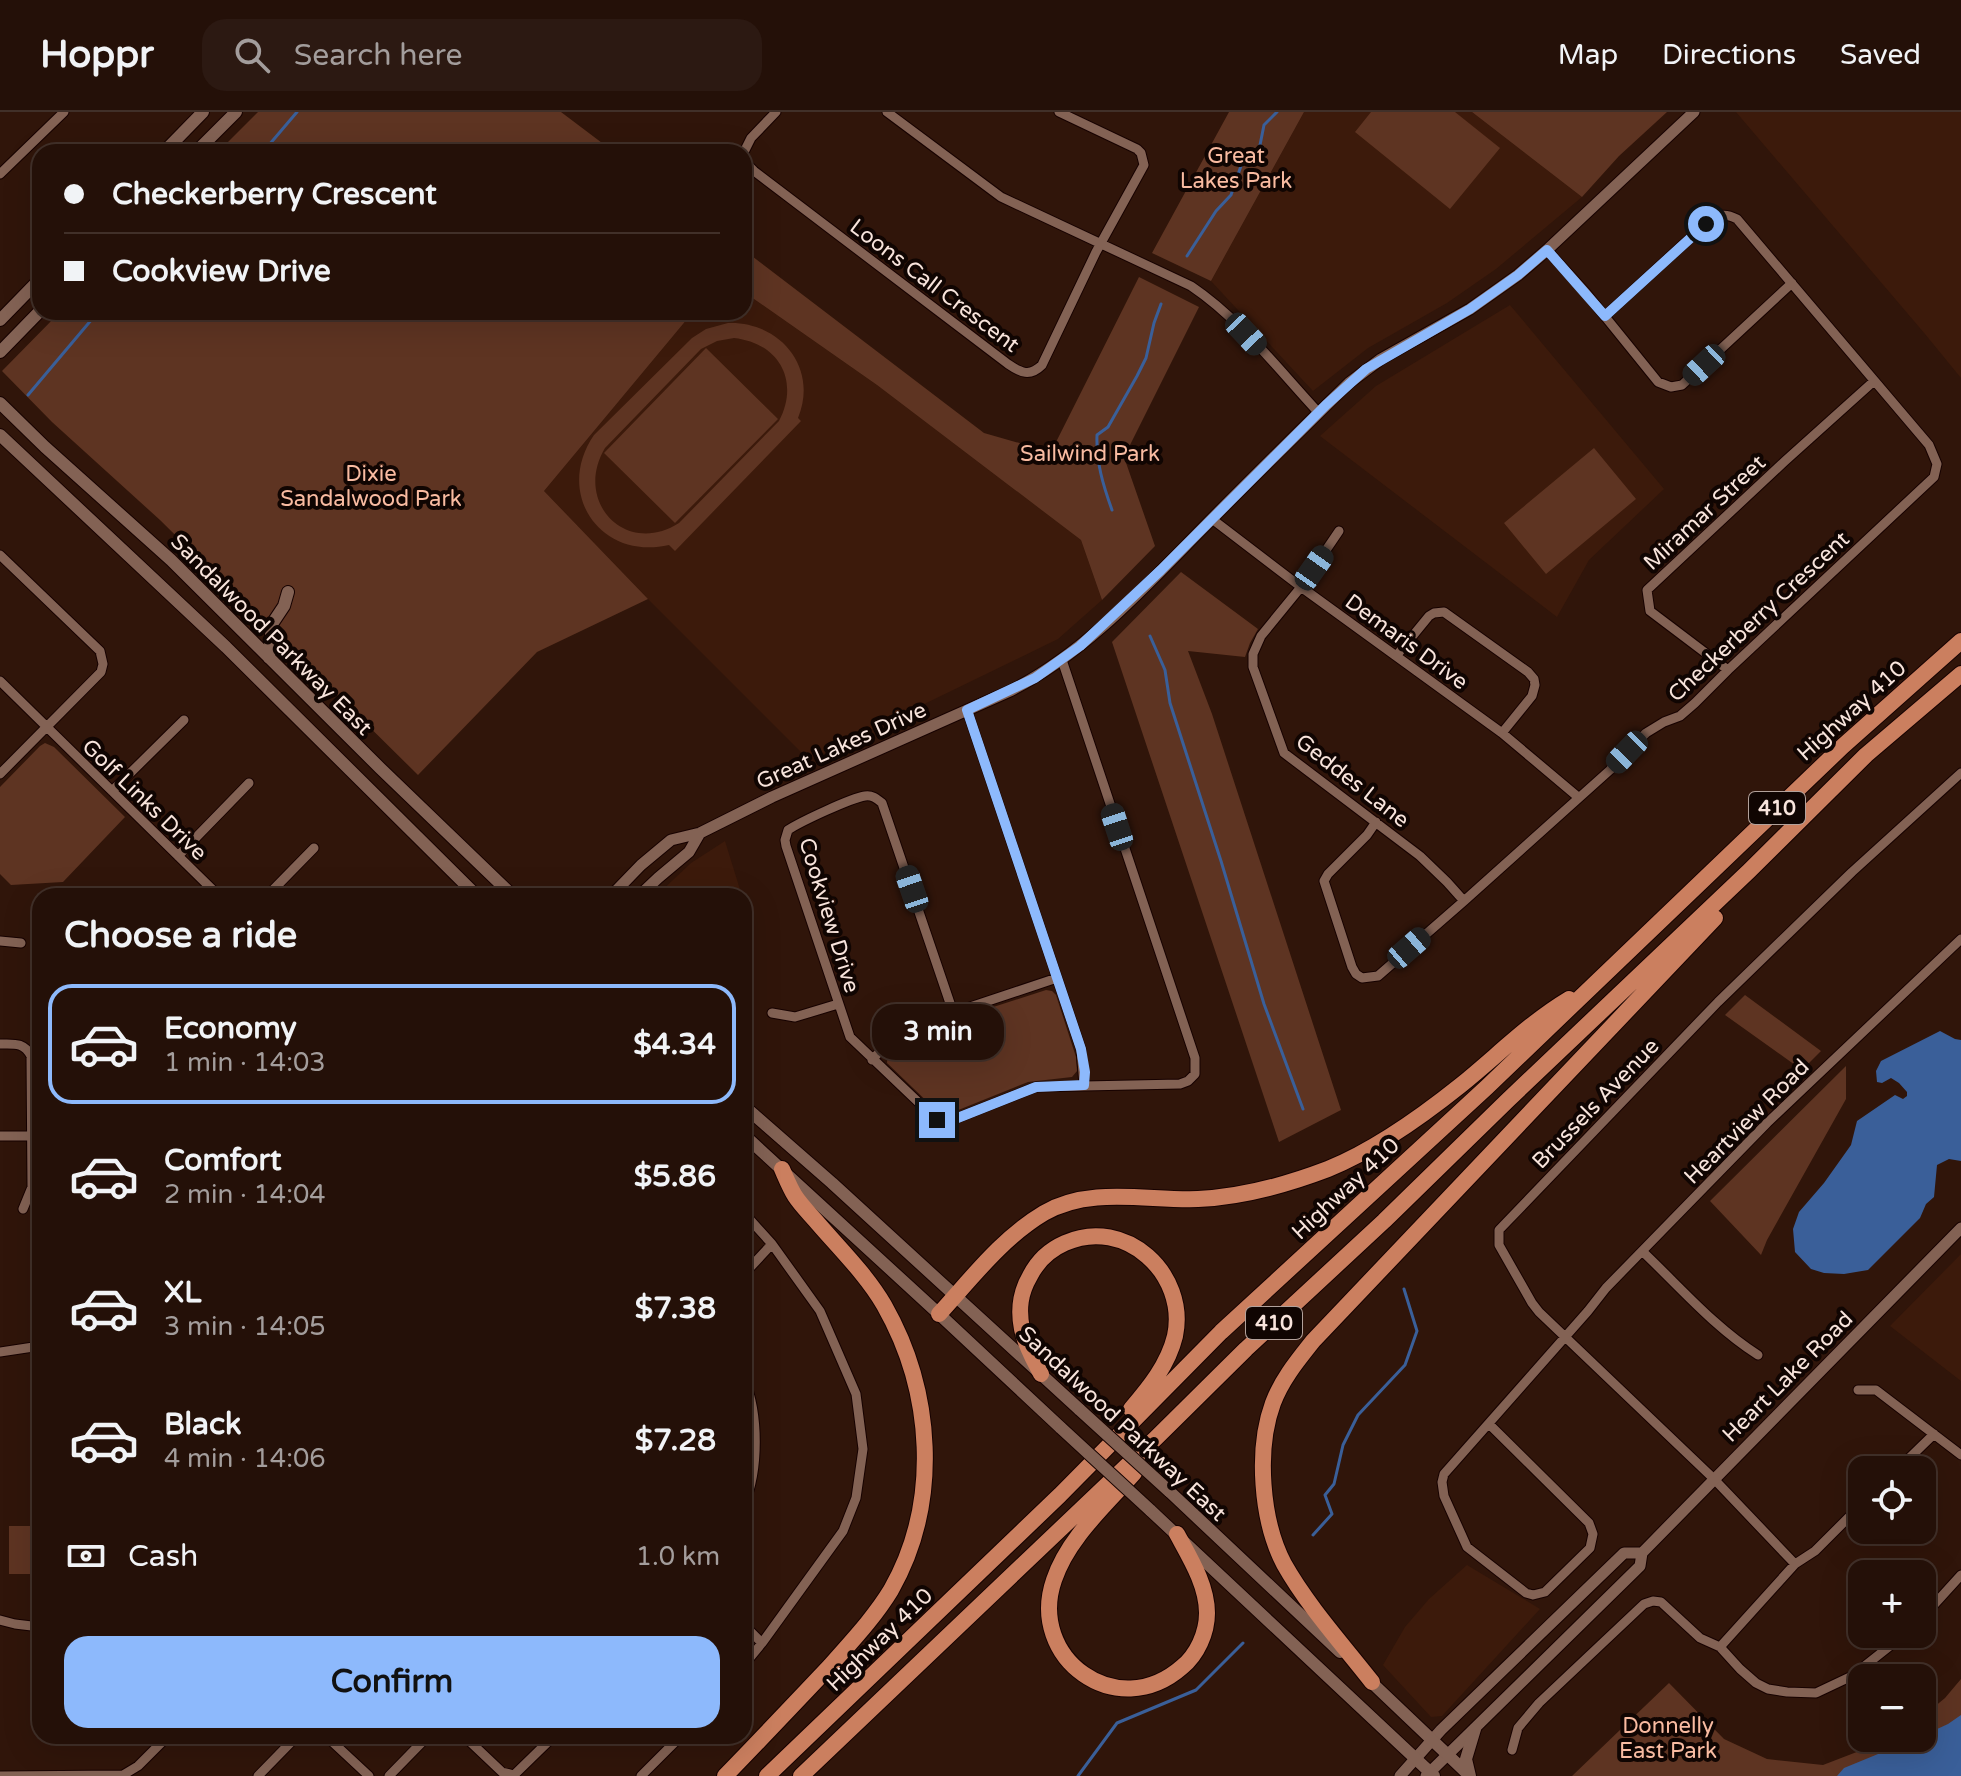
<!DOCTYPE html>
<meta charset="utf-8">
<style>
body{margin:0;font-family:"Varela Round",sans-serif;background:#2c1912;color:#f1f3f6;height:100vh;display:flex;flex-direction:column;font-size:30px;white-space:nowrap}
*{box-sizing:border-box;margin:0}
p{font-size:26px;color:#a39d9c}
.icon{flex:none;width:44px;height:44px;fill:none;stroke:currentColor;stroke-width:2;stroke-linecap:round;stroke-linejoin:round}
.map{position:relative;flex:1;overflow:hidden}
.side{position:absolute;left:32px;top:776px;width:720px;height:856px;display:flex;flex-direction:column;background:#241008;border-radius:24px;box-shadow:0 8px 32px #0002,0 0 0 2px #413029}
.side>*{flex:none}
.top-card{position:absolute;left:32px;top:32px;width:720px;height:176px;border-radius:24px;box-shadow:0 8px 32px #0002,0 0 0 2px #413029;display:grid;align-content:center;height:176px;padding:0 32px;background:#241008}
.tools{position:absolute;left:1848px;top:1344px;display:grid;gap:16px}
.tools a{display:grid;place-items:center;width:88px;height:88px;border-radius:16px;background:#241008;box-shadow:0 8px 32px #0002,0 0 0 2px #413029;font-size:40px}
.end{position:absolute;width:36px;height:36px;margin:-18px;border:10px solid #8db9fc;background:#111;box-shadow:0 0 0 4px #111}
.from{border-radius:50%}
.bubble{position:absolute;height:56px;border-radius:24px;background:#241008;box-shadow:0 8px 32px #0002,0 0 0 2px #413029;font-size:26px;font-weight:700;line-height:56px;text-align:center}
.car{position:absolute;width:24px;height:48px;margin:-24px -12px;border-radius:10px;box-shadow:0 0 6px 2px #0007;background:linear-gradient(#222 24%,#8ab4d8 0 40%,#222 0 76%,#8ab4d8 0 86%,#222 0)}
.top-card b{display:flex;align-items:center;gap:28px;height:76px;font-size:30px}
.top-card b+b{border-top:2px solid #413029}
.top-card i{width:20px;height:20px;background:#f1f3f6}
ul{padding:0;list-style:none}
li{display:flex;align-items:center;gap:24px;height:120px;margin:0 16px 12px;padding:0 16px;border:4px solid transparent;border-radius:24px}
li div{flex:1}
li b{display:block;font-size:30px}
li em{font-style:normal;font-weight:700}
li.on{border-color:#8db9fc}
li>.icon{width:72px;height:72px;stroke-width:1.5}
h2{padding:0 32px;font-size:36px;line-height:96px}
.pay{display:flex;align-items:center;gap:20px;height:88px;padding:0 32px;font-size:30px}
.pay p{margin-inline-start:auto}
.cta{display:flex;gap:16px;margin-top:auto;padding:16px 32px}
.cta a{flex:1;height:92px;border-radius:24px;background:#8db9fc;color:#111;font-size:32px;font-weight:700;line-height:92px;text-align:center}
header{display:flex;align-items:center;gap:48px;box-sizing:border-box;height:112px;padding:0 40px;background:#241008;border-bottom:2px solid #413029}
header strong{font-size:38px}
nav{display:flex;gap:44px;margin-inline-start:auto;font-size:28px}
.search{width:560px;height:72px;background:#2c1912;display:flex;align-items:center;gap:20px;box-sizing:border-box;padding:0 28px;border-radius:24px;color:#a39d9c;font-size:30px}
.map>svg:first-child{display:block}
.built{fill:#3c1a0b}
.green{fill:#5e3422;fill-rule:evenodd}
.water{fill:#3a5f99}
.lines{fill:none;stroke-linecap:round;stroke-linejoin:round}
.stream{stroke:#3a5f99;stroke-width:3}
.minor-casing{stroke:#170200;stroke-width:11}
.tertiary-casing{stroke:#170200;stroke-width:13}
.secondary-casing{stroke:#170200;stroke-width:14}
.motorway-casing{stroke:#170200;stroke-width:18}
.minor{stroke:#836254;stroke-width:9}
.tertiary{stroke:#836254;stroke-width:11}
.secondary{stroke:#836254;stroke-width:12}
.motorway{stroke:#cb7f5f;stroke-width:16}
.secondary-bridge-casing{stroke:#170200;stroke-width:14;stroke-linecap:butt}
.secondary-bridge{stroke:#836254;stroke-width:12}
.route{stroke:#8db9fc;stroke-width:10}
.labels{text-anchor:middle;stroke-width:8;stroke-linejoin:round;paint-order:stroke}
.shield{fill:#100502;stroke:#b2a19b;stroke-width:2}
.shield-label{font-size:20px;font-weight:bold;fill:#f8e4dc}
.park-label{font-size:22px;fill:#f9bba1;stroke:#100502}
.street-label{font-size:22px;fill:#f8e4dc;stroke:#100502}
</style>
<header>
<strong>Hoppr</strong>
<div class="search"><svg class="icon" aria-label="search" viewBox="0 0 24 24"><circle cx="10" cy="10" r="6"/><path d="M15 15l6 6"/></svg>Search here</div>
<nav><a>Map</a><a>Directions</a><a>Saved</a></nav>
</header>
<div class="map">
<svg width="1961" height="1664" viewBox="0 0 1961 1664">
<rect width="100%" height="100%" fill="#30150a"/>
<!-- built -->
<path class="built" d="M1304,0H1472L1582,85L1496,157L1447,191L1368,236L1313,279L1211,169Z
M1736,0H1961V266L1925,222Z
M744,180L877,273L1081,428L1102,488L1058,527L809,648L648,487L544,379L693,200H744Z
M1510,193L1664,377L1589,448L1557,505L1320,324L1376,274Z
M725,729L742,784H656L691,751Z
M1961,1142V1269L1890,1214Z
M1467,1453L1540,1497L1442,1604L1431,1605L1383,1553L1405,1515L1429,1487Z"/>
<!-- green -->
<path class="green" d="M258,0H561L614,40H218Z
M1229,0H1304L1211,169L1152,141Z
M1371,0H1455L1500,36L1450,97L1355,20Z
M1472,0H1667L1619,44L1582,85Z
M744,138L984,321L1051,340L1139,165L1199,195L1124,345L1155,434L1102,488L1081,428L877,273L744,180Z
M60,200H693L544,379L648,487L537,540L418,663L160,408L52,310L2,259Z
M728,211C779,209 819,255 798,306L801,309L675,439L669,433C600,449 554,381 594,323L692,226L706,217ZM734,226C779,231 800,269 779,309L679,411C626,445 573,390 605,336L701,237L717,229Z
M706,236L778,307L675,411L604,341Z
M1594,336L1636,387L1546,462L1504,411Z
M1181,460L1258,517L1250,531L1245,545L1188,539L1212,602L1341,998L1279,1030L1112,530Z
M45,631L54,635L125,705L63,770L11,773L0,762V675L40,634Z
M1046,878L1052,879L1056,883L1076,945L1077,959L1072,965L1028,970L946,1003L938,1000L887,951L888,941L900,928L910,922Z
M1745,883L1821,939L1802,958L1725,903Z
M1846,954V987L1767,1128L1761,1143L1710,1089Z
M9,1414H40V1462H9Z
M1961,1567V1664H1572L1669,1571L1724,1627L1767,1647L1823,1653L1893,1626H1922V1605L1945,1586Z"/>
<!-- water -->
<path class="water" d="M1940,919L1955,927L1961,928V1049L1949,1047L1937,1053L1934,1085L1926,1092L1920,1106L1868,1158L1844,1162L1824,1161L1811,1157L1795,1140L1793,1117L1799,1100L1824,1071L1851,1033L1857,1009L1895,983L1903,987L1907,984V980L1899,971L1891,966L1882,971L1877,970L1876,959L1881,949Z
M1961,1603V1664H1837L1844,1656L1917,1626H1922V1624L1948,1612Z"/>
<g class="lines">
<!-- stream -->
<path class="stream" d="M263,40L297,0
M1187,144L1216,99L1231,83L1243,48L1259,38L1264,13L1277,0
M28,283L98,200
M1112,398C1103,373 1096,350 1097,323L1108,315L1137,264L1146,246L1154,211L1161,192
M1150,524L1165,558L1170,591L1221,749L1264,892L1303,997
M1313,1423L1332,1402L1325,1383L1334,1372L1343,1333L1358,1303L1405,1253L1417,1219L1404,1177
M1078,1664L1117,1611L1196,1578L1243,1531"/>
<defs>
<path id="minor" d="M887,0L1001,85L1191,174C1240,207 1278,257 1318,300
M744,40L751,26L776,0
M744,45L747,52L754,59L1008,252C1021,261 1030,265 1042,253L1096,140L1144,53L1141,41L1137,37L1059,0
M0,62L64,0
M1547,138L1586,181L1658,270L1671,275L1682,273L1792,171
M1212,407L1301,475L1502,621L1578,685
M1339,419L1301,475L1261,524L1253,542V555L1284,641L1420,744L1447,770L1464,789
M0,443L100,539L103,552L101,560L0,662
M1397,543L1429,504L1434,501L1444,500L1528,560L1534,567L1535,573L1532,584L1502,621
M1728,558L1650,499L1647,478L1785,349L1874,269
M0,569L219,784
M967,598L1081,937L1084,973
M112,679L184,608
M1376,710L1367,723L1328,762L1324,769L1352,855L1356,862L1362,866L1378,864L1464,789L1610,658L1646,621L1664,610L1680,604L1695,591L1728,558L1934,365L1937,352L1929,333L1737,107C1727,102 1721,102 1711,107L1605,204
M178,744L249,671
M267,784L314,736
M0,829L21,831
M953,900L882,691C876,686 872,683 865,684C851,686 800,710 788,718L785,728L786,734L850,925L937,1008L943,1010L950,1009L1036,975L1180,972L1188,969L1195,962V946L1062,548
M772,901L795,905L838,892
M0,932C14,932 24,930 31,944L32,1075L23,1097
M872,948L896,922L904,917L1057,866
M0,1024H32
M744,1101L772,1132L820,1199L856,1282L863,1337L856,1386L843,1419L762,1531L744,1553
M1642,1139C1680,1175 1714,1215 1758,1243
M744,1162L772,1132
M0,1240L40,1234
M744,1267C759,1302 759,1358 744,1392
M1858,1278H1876L1961,1343
M1489,1312L1589,1411L1593,1422L1590,1436L1545,1480L1533,1483L1526,1481L1467,1435L1444,1384L1442,1370L1444,1362L1588,1199L1606,1176L1767,1011L1961,827
M1897,1358L1934,1322
M1795,1452L1714,1367L1539,1200L1532,1191L1499,1133V1118L1718,890L1852,760L1961,661
M1922,1506L1961,1463
M0,1508L15,1512L40,1515
M744,1513L762,1531
M1720,1535L1795,1452L1815,1439L1862,1392
M326,1624L369,1664
M464,1624L502,1660L514,1663L554,1624
M1512,1638L1518,1616L1539,1591L1644,1492L1653,1489L1661,1490L1700,1526L1720,1535L1740,1557L1756,1571L1768,1577L1787,1580L1816,1581L1852,1564L1905,1522
M0,1664L123,1663L138,1654L168,1624
M258,1664L297,1624
M389,1664L428,1624
M641,1664L681,1624"/>
<path id="tertiary" d="M611,784L641,753L671,728L700,721L772,685L1010,579C1084,542 1144,476 1201,418C1250,368 1299,320 1349,271L1381,247L1470,197L1518,163L1547,138L1694,0
M639,784L658,766L689,740L700,721
M1400,1664L1441,1618L1624,1441H1642
M1426,1664L1640,1454L1642,1441L1961,1116"/>
<path id="secondary" d="M164,40L203,0
M196,40L236,0
M0,208L40,167
M0,240L40,199
M0,291L45,335L171,448L381,657L513,784
M0,323L226,535L477,784
M269,546L272,512L284,494L288,480
M744,994L832,1071L1080,1298
M744,1023L939,1202L1061,1316
M1169,1379L1340,1540
M1150,1398L1434,1664
M1368,1567L1470,1664
M1470,1664L1466,1647L1475,1617"/>
<path id="motorway" d="M939,1202C971,1167 1002,1126 1044,1101C1090,1074 1148,1089 1198,1087C1243,1085 1286,1073 1328,1057C1375,1038 1421,1005 1461,973C1497,944 1529,911 1569,887
M1041,1262C1034,1248 1025,1233 1022,1217C1018,1197 1020,1181 1030,1164C1038,1148 1049,1138 1065,1131C1125,1104 1188,1162 1175,1224C1168,1253 1149,1276 1131,1297
M1134,1361C1105,1394 1068,1426 1054,1468C1027,1546 1117,1612 1182,1555C1197,1543 1207,1521 1207,1501C1207,1473 1190,1446 1177,1422
M1372,1570C1343,1533 1307,1493 1284,1452C1261,1408 1256,1337 1273,1291C1282,1267 1298,1248 1313,1229L1715,806
M725,1664C760,1628 795,1591 830,1554C851,1530 874,1506 891,1478C941,1390 933,1279 884,1193C866,1162 838,1135 815,1108C808,1100 801,1093 795,1084C790,1076 786,1066 782,1057
M767,1664L1060,1383L1221,1220L1487,975L1843,634L1961,529
M801,1664L1156,1326L1246,1237L1384,1109L1508,988L1749,759L1866,643L1961,562"/>
</defs>
<!-- minor casing -->
<use href="#minor" class="minor-casing"/>
<!-- tertiary casing -->
<use href="#tertiary" class="tertiary-casing"/>
<!-- secondary casing -->
<use href="#secondary" class="secondary-casing"/>
<!-- motorway casing -->
<use href="#motorway" class="motorway-casing"/>
<!-- minor -->
<use href="#minor" class="minor"/>
<!-- tertiary -->
<use href="#tertiary" class="tertiary"/>
<!-- secondary -->
<use href="#secondary" class="secondary"/>
<!-- motorway -->
<use href="#motorway" class="motorway"/>
<defs>
<path id="secondary-bridge" d="M1080,1298L1169,1379
M1061,1316L1150,1398"/>
</defs>
<!-- secondary-bridge casing -->
<use href="#secondary-bridge" class="secondary-bridge-casing"/>
<!-- secondary-bridge -->
<use href="#secondary-bridge" class="secondary-bridge"/>
</g>
<g class="lines">
<!-- route -->
<path class="route" d="M937,1008L943,1010L950,1009L1036,975L1084,973L1085,960L1081,937L967,598L1035,566L1080,534L1161,458L1326,293L1366,257L1470,197L1518,163L1547,138L1605,204L1706,112"/>
</g>
<g class="labels">
<!-- shield labels -->
<g class="shield">
<rect x="1749" y="680" width="56" height="32" rx="6"/>
<rect x="1246" y="1195" width="56" height="32" rx="6"/>
</g>
<g class="shield-label">
<text x="1777" y="703">410</text>
<text x="1274" y="1218">410</text>
</g>
<!-- park labels -->
<g class="park-label">
<text x="1236" y="51">Great<tspan x="1236" dy="25">Lakes Park</tspan></text>
<text x="1090" y="349">Sailwind Park</text>
<text x="371" y="369">Dixie<tspan x="371" dy="25">Sandalwood Park</tspan></text>
<text x="1668" y="1621">Donnelly<tspan x="1668" dy="25">East Park</tspan></text>
</g>
<!-- street labels -->
<g class="street-label">
<text transform="translate(935 173) rotate(37)" y="8">Loons Call Crescent</text>
<text transform="translate(1704 400) rotate(-43)" y="8">Miramar Street</text>
<text transform="translate(1758 504) rotate(-43)" y="8">Checkerberry Crescent</text>
<text transform="translate(272 522) rotate(45)" y="8">Sandalwood Parkway East</text>
<text transform="translate(1407 529) rotate(36)" y="8">Demaris Drive</text>
<text transform="translate(1851 598) rotate(-42)" y="8">Highway 410</text>
<text transform="translate(841 633) rotate(-24)" y="8">Great Lakes Drive</text>
<text transform="translate(1353 668) rotate(38)" y="8">Geddes Lane</text>
<text transform="translate(145 687) rotate(44)" y="8">Golf Links Drive</text>
<text transform="translate(830 803) rotate(73)" y="8">Cookview Drive</text>
<text transform="translate(1595 991) rotate(-46)" y="8">Brussels Avenue</text>
<text transform="translate(1746 1009) rotate(-45)" y="8">Heartview Road</text>
<text transform="translate(1345 1076) rotate(-43)" y="8">Highway 410</text>
<text transform="translate(1787 1264) rotate(-45)" y="8">Heart Lake Road</text>
<text transform="translate(1123 1311) rotate(43)" y="8">Sandalwood Parkway East</text>
<text transform="translate(879 1527) rotate(-44)" y="8">Highway 410</text>
</g>
</g>
</svg>
<div class="tools">
<a><svg class="icon" aria-label="locate" viewBox="0 0 24 24"><circle cx="12" cy="12" r="6"/><path d="M12 2v4M12 18v4M2 12h4M18 12h4"/></svg></a>
<a>+</a>
<a>−</a>
</div>
<i class="end from" style="left:1706px;top:112px"></i>
<i class="end" style="left:937px;top:1008px"></i>
<div class="bubble" style="left:872px;top:892px;width:132px">3 min</div>
<i class="car" style="left:1246px;top:222px;rotate:137deg"></i>
<i class="car" style="left:1704px;top:253px;rotate:227deg"></i>
<i class="car" style="left:1314px;top:456px;rotate:35deg"></i>
<i class="car" style="left:1627px;top:640px;rotate:224deg"></i>
<i class="car" style="left:1117px;top:715px;rotate:342deg"></i>
<i class="car" style="left:912px;top:777px;rotate:341deg"></i>
<i class="car" style="left:1409px;top:836px;rotate:49deg"></i>
<div class="top-card">
<b><i class="from"></i>Checkerberry Crescent</b>
<b><i></i>Cookview Drive</b>
</div>
<section class="side">
<h2>Choose a ride</h2>
<ul>
<li class="on"><svg class="icon" aria-label="car" viewBox="0 0 24 24"><path d="M5 17H2v-5l4-1 3-4h7l3 4 3 1v5h-3M9 17h6M6 11h13"/><circle cx="7" cy="17" r="2"/><circle cx="17" cy="17" r="2"/></svg><div><b>Economy</b><p>1 min · 14:03</p></div><em>$4.34</em></li>
<li><svg class="icon" aria-label="car" viewBox="0 0 24 24"><path d="M5 17H2v-5l4-1 3-4h7l3 4 3 1v5h-3M9 17h6M6 11h13"/><circle cx="7" cy="17" r="2"/><circle cx="17" cy="17" r="2"/></svg><div><b>Comfort</b><p>2 min · 14:04</p></div><em>$5.86</em></li>
<li><svg class="icon" aria-label="car" viewBox="0 0 24 24"><path d="M5 17H2v-5l4-1 3-4h7l3 4 3 1v5h-3M9 17h6M6 11h13"/><circle cx="7" cy="17" r="2"/><circle cx="17" cy="17" r="2"/></svg><div><b>XL</b><p>3 min · 14:05</p></div><em>$7.38</em></li>
<li><svg class="icon" aria-label="car" viewBox="0 0 24 24"><path d="M5 17H2v-5l4-1 3-4h7l3 4 3 1v5h-3M9 17h6M6 11h13"/><circle cx="7" cy="17" r="2"/><circle cx="17" cy="17" r="2"/></svg><div><b>Black</b><p>4 min · 14:06</p></div><em>$7.28</em></li>
</ul>
<div class="pay"><svg class="icon" aria-label="cash" viewBox="0 0 24 24"><path d="M3 7h18v10H3z"/><circle cx="12" cy="12" r="2"/></svg>Cash<p>1.0 km</p></div>
<div class="cta"><a>Confirm</a></div>
</section>
</div>
